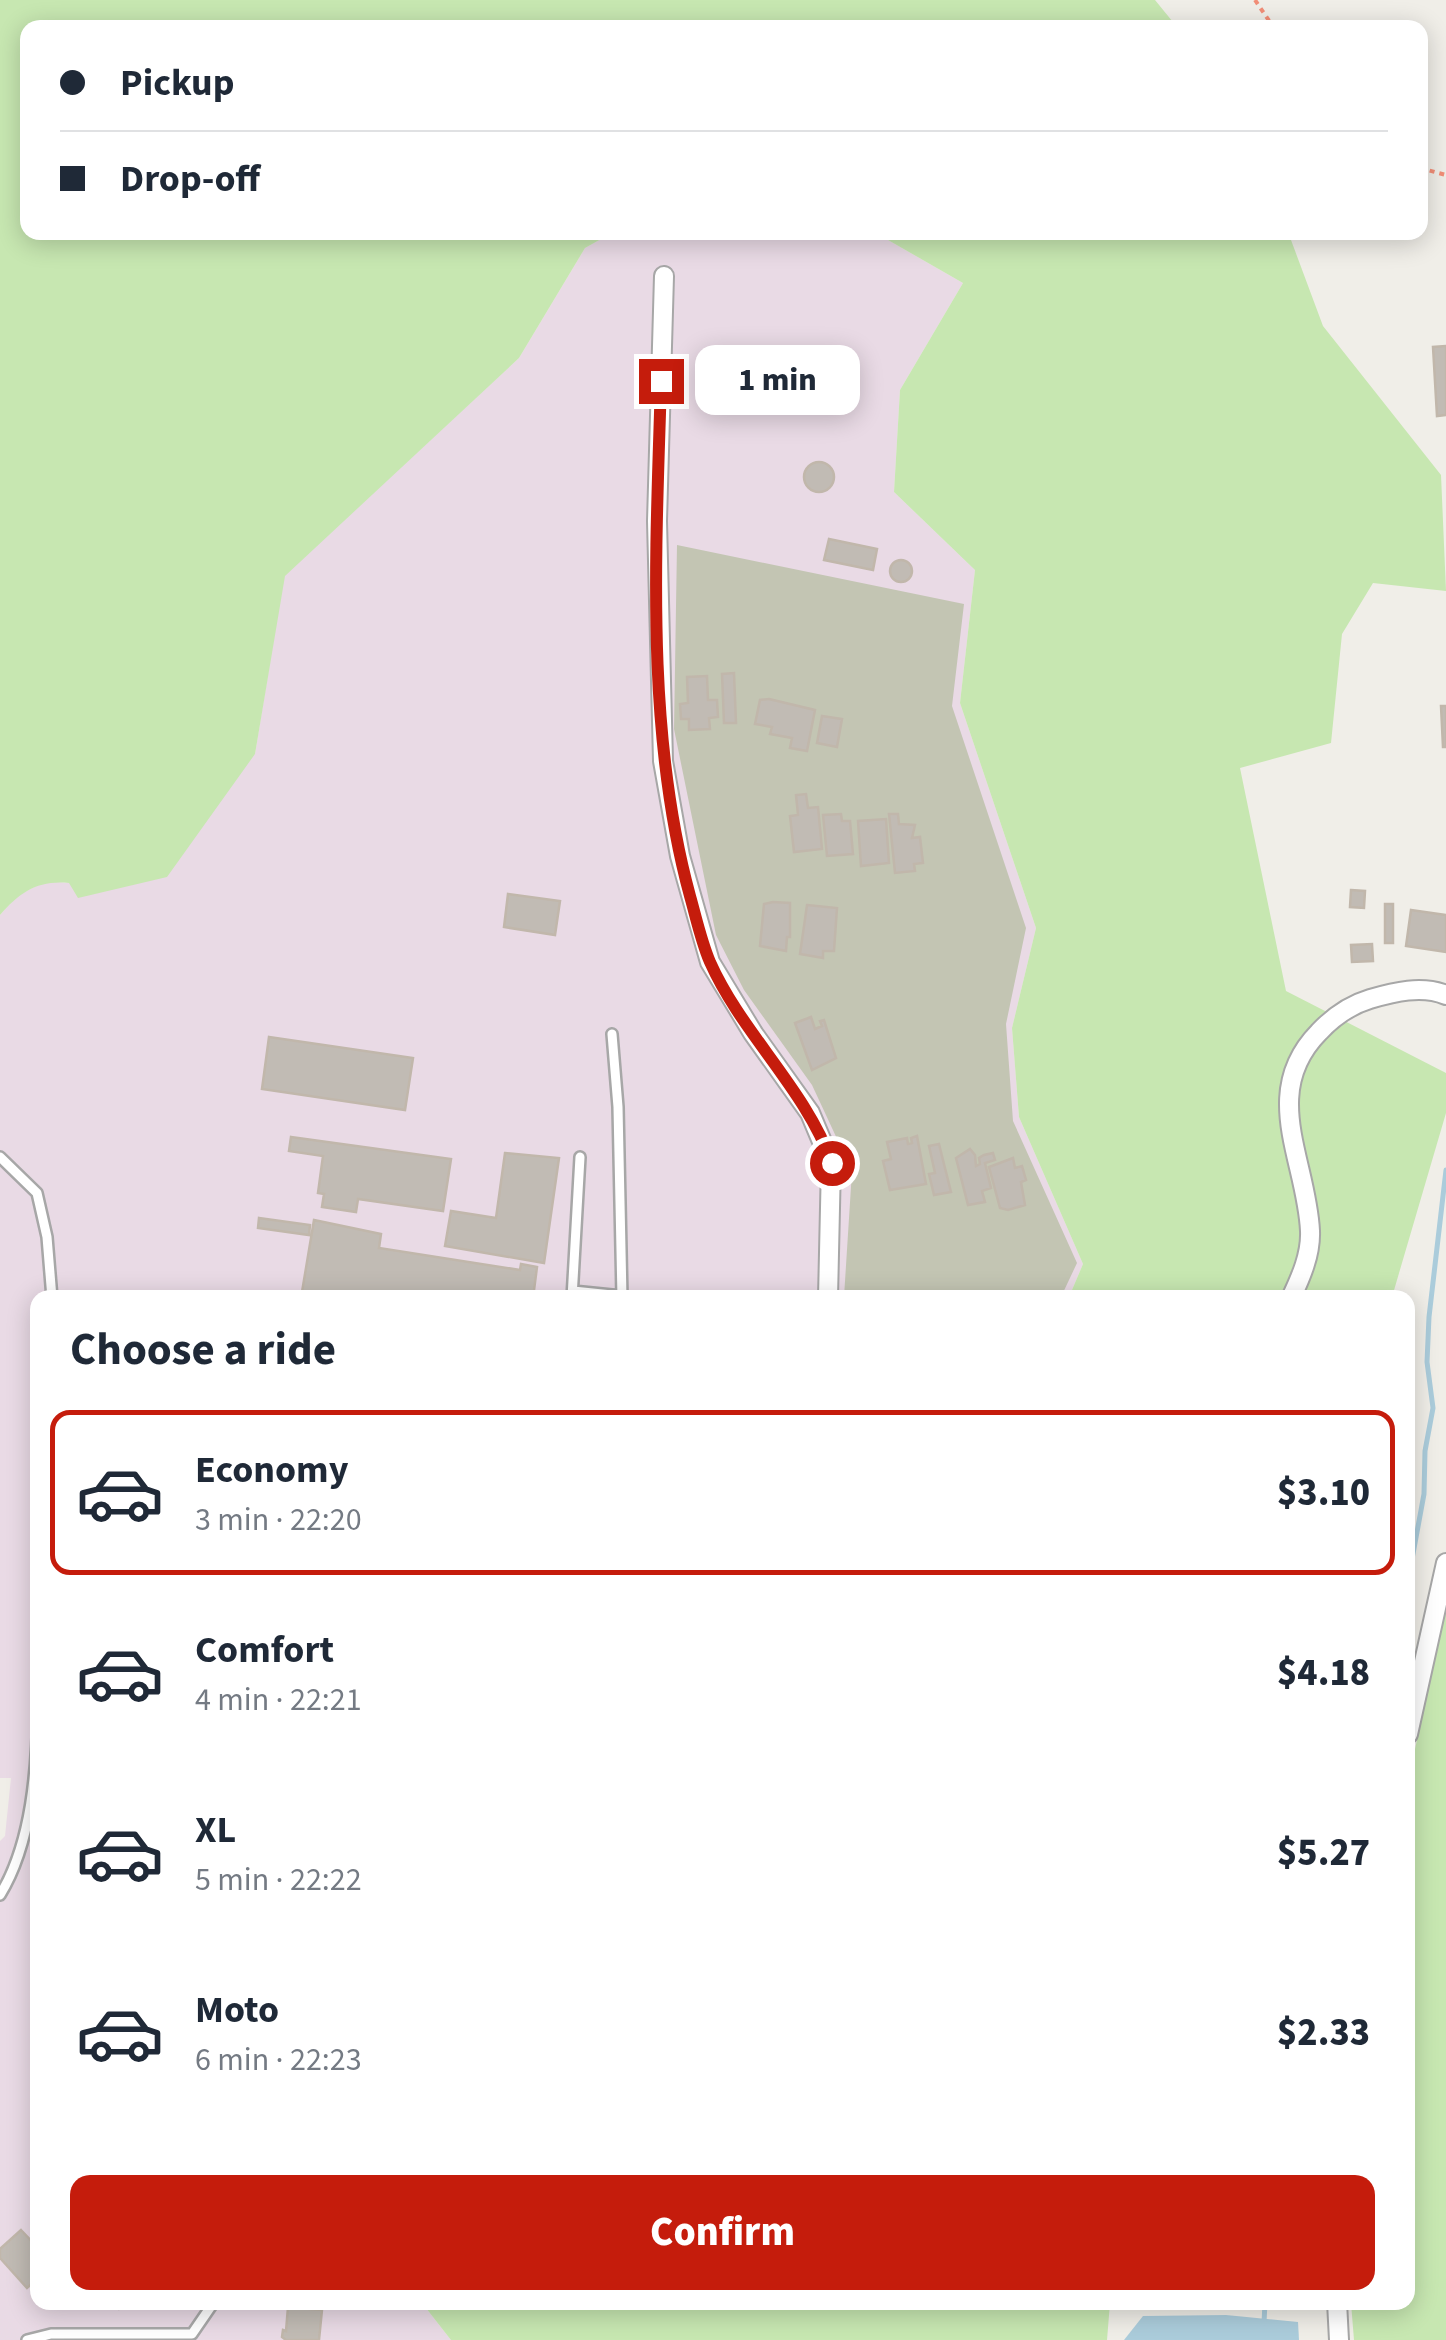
<!DOCTYPE html>
<meta charset="utf-8">
<style>
body{margin:0;font-family:"Source Sans 3",sans-serif;background:#f6f6f7;color:#1f2937;height:100vh;display:flex;flex-direction:column;font-size:38px;white-space:nowrap}
*{box-sizing:border-box;margin:0}
p{font-size:32px;color:#747a83}
.icon{flex:none;width:55px;height:55px;fill:none;stroke:currentColor;stroke-width:2;stroke-linecap:round;stroke-linejoin:round}
.map{position:relative;flex:1;overflow:hidden}
.sheet{position:absolute;left:30px;top:1290px;width:1385px;height:1020px;display:flex;flex-direction:column;background:#fff;border-radius:20px;box-shadow:0 5px 25px #0003}
.sheet>*{flex:none}
.guide{position:absolute;left:20px;top:20px;width:1408px;height:220px;border-radius:20px;box-shadow:0 5px 25px #0003;display:grid;align-content:center;height:220px;padding:0 40px;background:#fff}
.end{position:absolute;width:45px;height:45px;margin:-22px;border:12px solid #c51c0c;background:#fff;box-shadow:0 0 0 5px #fff}
.from{border-radius:50%}
.bubble{position:absolute;height:70px;border-radius:20px;background:#fff;box-shadow:0 5px 25px #0003;font-size:32px;font-weight:800;line-height:70px;text-align:center}
.guide b{display:flex;align-items:center;gap:35px;height:95px;font-size:38px}
.guide b+b{border-top:2px solid #e0e1e3}
.guide i{width:25px;height:25px;background:#1f2937}
ul{padding:0;list-style:none}
li{display:flex;align-items:center;gap:30px;height:165px;margin:0 20px 15px;padding:0 20px;border:5px solid transparent;border-radius:20px}
li div{flex:1}
li b{display:block;font-size:38px}
li em{font-style:normal;font-weight:800}
li.active{border-color:#c51c0c}
li>.icon{width:90px;height:90px;stroke-width:1.5}
h2{padding:0 40px;font-size:45px;line-height:120px}
.primary-button{display:flex;gap:20px;margin-top:auto;padding:20px 40px}
.primary-button a{flex:1;height:115px;border-radius:20px;background:#c51c0c;color:#fff;font-size:40px;font-weight:800;line-height:115px;text-align:center}
.map>svg:first-child{display:block}
.industrial{fill:#e9dae5}
.construction{fill:#c3c5b3}
.grass{fill:#c7e7b1}
.water{fill:#abccdb}
.lines{fill:none;stroke-linecap:round;stroke-linejoin:round}
.stream{stroke:#abccdb;stroke-width:5}
.building{fill:#c1bbb4;stroke:#c1b7ab;stroke-width:2.5}
.lane-casing{stroke:#a7a7a7;stroke-width:14}
.street-casing{stroke:#a7a7a7;stroke-width:22}
.path{stroke:#f28e77;stroke-width:4;stroke-dasharray:5 5;stroke-linecap:butt}
.lane{stroke:#fff;stroke-width:9}
.street{stroke:#fff;stroke-width:18}
.route{stroke:#c51c0c;stroke-width:12}
</style>
<div class="map">
<svg width="1446" height="2340" viewBox="0 0 1446 2340">
<rect width="100%" height="100%" fill="#f0eee8"/>
<!-- industrial -->
<path class="industrial" d="M612,233H861L881,236L963,283L900,390L894,492L975,570L960,703L1036,928L1012,1028L1019,1117L1083,1264L1069,1297L38,1298V2302L422,2303L451,2340H0V1841L5,1836L11,1778H0V915L17,896L46,881L69,883L255,754L284,576L519,358L585,248Z"/>
<!-- construction -->
<path class="construction" d="M677,545L964,604L952,706L1026,928L1006,1024L1013,1121L1077,1263L1061,1297H844L852,1171L812,1085L744,990L716,935L674,729Z"/>
<!-- grass -->
<path class="grass" d="M0,0H1155L1177,27L28,28V232L612,233L585,248L519,358L285,576L255,754L167,877L78,898L69,883C38,880 20,892 0,915Z
M862,233H1283L1291,240L1323,326L1441,475L1446,591L1373,583L1342,634L1331,743L1240,768L1286,991L1446,1073V1113L1392,1297H1069L1083,1264L1019,1117L1012,1028L1036,928L960,703L975,570L894,492L900,390L963,283L881,236Z
M1446,1608V2340H1354L1351,2303L1408,2302V1781Z
M422,2303H1110L1107,2340H451Z"/>
<!-- water -->
<path class="water" d="M1226,2315L1298,2322L1299,2340H1124L1143,2316Z"/>
<g class="lines">
<!-- stream -->
<path class="stream" d="M1408,1581L1424,1494L1425,1451L1433,1408L1427,1362L1429,1317L1446,1170
M1264,2323L1265,2302"/>
</g>
<!-- building -->
<path class="building" d="M1446,346V415L1437,416L1433,347Z
M804 477a15 15 0 1 1 30 0a15 15 0 1 1-30 0Z
M829,539L877,549L873,570L824,560Z
M890 571a11 11 0 1 1 22 0a11 11 0 1 1-22 0Z
M734,673L736,723H724L722,674Z
M707,676L708,700H717L718,717L709,718L710,729L689,730V719H681L680,704L688,703L687,677Z
M769,699L815,710L807,751L790,748L792,738L770,734L772,727L755,724L760,700Z
M1441,706H1446V747H1443Z
M822,716L842,719L837,747L817,743Z
M806,794L808,808L818,807L822,849L794,852L790,816L798,815L796,795Z
M841,814L842,821H850L853,854L827,856L823,815Z
M889,814H898L899,824L915,825L912,838L920,837L923,863L914,864L915,871L895,873Z
M886,819L889,863L861,866L858,821Z
M1351,890L1365,891L1364,908L1350,907Z
M508,894L560,901L555,935L504,927Z
M773,902L790,903V937H787L786,951L760,946L764,904Z
M1385,904H1393V943H1385Z
M807,905L837,908L834,951H823V958L800,954Z
M1411,910L1446,915V952L1406,946Z
M1372,944L1373,961L1352,962L1351,945Z
M811,1017L815,1029L822,1026L820,1021L824,1020L836,1058L812,1070L795,1023Z
M269,1037L413,1058L405,1110L262,1089Z
M917,1136L926,1184L890,1190L883,1161L891,1159L887,1142L907,1138L908,1144L912,1143L911,1138Z
M291,1137L451,1159L443,1211L358,1199L356,1212L322,1207L324,1194L318,1193L323,1156L289,1151Z
M939,1144L951,1192L934,1195L929,1174L935,1173L929,1146Z
M970,1149L975,1155L976,1166L980,1164L979,1158L984,1155L993,1153L995,1160L985,1163L991,1188L982,1191L985,1202L968,1205L956,1158Z
M505,1153L559,1158L544,1263L445,1246L451,1211L496,1218Z
M1013,1158L1015,1168L1022,1166L1026,1180L1021,1182L1025,1205L1008,1210L1000,1208L989,1167Z
M259,1218L310,1225L309,1235L258,1228Z
M314,1220L381,1234L379,1248L520,1270L521,1264L537,1267L533,1298H301Z
M21,2230L38,2248V2278L27,2288L0,2258V2249Z
M118,2302H183L119,2309Z
M288,2307L322,2310L319,2340H286L282,2337L283,2330L286,2331Z"/>
<g class="lines">
<defs>
<path id="lane" d="M612,1034L618,1107L622,1298
M0,1157L37,1193L47,1237L52,1298
M573,1291L622,1296
M572,1298L580,1157
M0,1895C32,1843 37,1768 38,1707
M27,2340L51,2334H192L214,2302"/>
<path id="street" d="M664,276L657,521L663,761L680,856L710,962L753,1033L810,1113L831,1163L828,1298
M1291,1298C1301,1277 1311,1254 1310,1231C1307,1161 1259,1093 1319,1032C1333,1017 1350,1005 1370,999C1394,992 1422,985 1446,995
M1408,1734L1446,1563
M1337,2302L1339,2340"/>
</defs>
<!-- lane casing -->
<use href="#lane" class="lane-casing"/>
<!-- street casing -->
<use href="#street" class="street-casing"/>
<!-- path -->
<path class="path" d="M1255,0L1274,28
M1420,168L1446,175"/>
<!-- lane -->
<use href="#lane" class="lane"/>
<!-- street -->
<use href="#street" class="street"/>
</g>
<g class="lines">
<!-- route -->
<path class="route" d="M661,381C656,550 645,731 690,896C696,917 701,941 710,962C742,1034 805,1088 832,1163"/>
</g>
</svg>
<i class="end from" style="left:832px;top:1163px"></i>
<i class="end" style="left:661px;top:381px"></i>
<div class="bubble" style="left:695px;top:345px;width:165px">1 min</div>
<div class="guide">
<b><i class="from"></i>Pickup</b>
<b><i></i>Drop-off</b>
</div>
<section class="sheet">
<h2>Choose a ride</h2>
<ul>
<li class="active"><svg class="icon" aria-label="car" viewBox="0 0 24 24"><path d="M5 17H2v-5l4-1 3-4h7l3 4 3 1v5h-3M9 17h6M6 11h13"/><circle cx="7" cy="17" r="2"/><circle cx="17" cy="17" r="2"/></svg><div><b>Economy</b><p>3 min · 22:20</p></div><em>$3.10</em></li>
<li><svg class="icon" aria-label="car" viewBox="0 0 24 24"><path d="M5 17H2v-5l4-1 3-4h7l3 4 3 1v5h-3M9 17h6M6 11h13"/><circle cx="7" cy="17" r="2"/><circle cx="17" cy="17" r="2"/></svg><div><b>Comfort</b><p>4 min · 22:21</p></div><em>$4.18</em></li>
<li><svg class="icon" aria-label="car" viewBox="0 0 24 24"><path d="M5 17H2v-5l4-1 3-4h7l3 4 3 1v5h-3M9 17h6M6 11h13"/><circle cx="7" cy="17" r="2"/><circle cx="17" cy="17" r="2"/></svg><div><b>XL</b><p>5 min · 22:22</p></div><em>$5.27</em></li>
<li><svg class="icon" aria-label="car" viewBox="0 0 24 24"><path d="M5 17H2v-5l4-1 3-4h7l3 4 3 1v5h-3M9 17h6M6 11h13"/><circle cx="7" cy="17" r="2"/><circle cx="17" cy="17" r="2"/></svg><div><b>Moto</b><p>6 min · 22:23</p></div><em>$2.33</em></li>
</ul>
<div class="primary-button"><a>Confirm</a></div>
</section>
</div>
